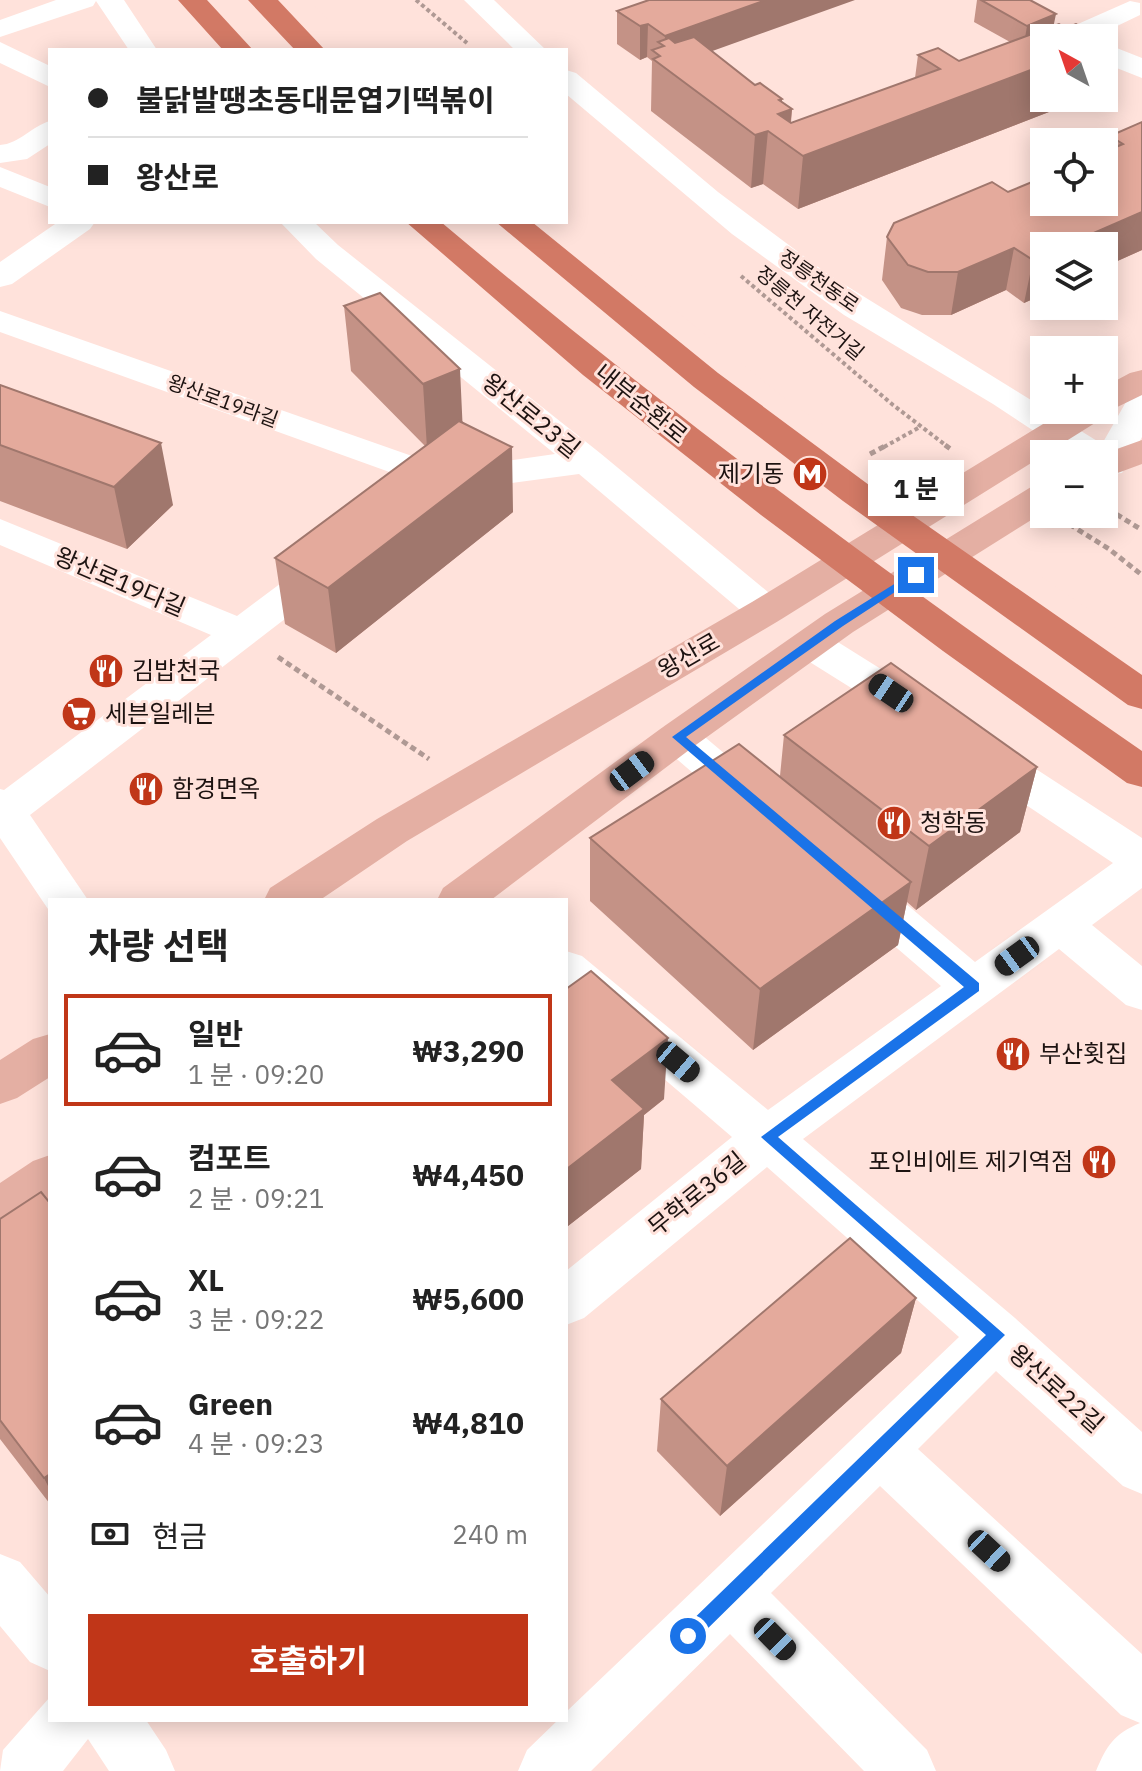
<!DOCTYPE html>
<html lang="ko">
<meta charset="utf-8">
<style>
body{margin:0;font-family:"IBM Plex Sans","Noto Sans KR",sans-serif;background:#f2f2f2;color:#222;height:100vh;display:flex;flex-direction:column;font-size:30px;white-space:nowrap}
*{box-sizing:border-box;margin:0}
p{font-size:26px;color:#767676}
.icon{flex:none;width:44px;height:44px;fill:none;stroke:currentColor;stroke-width:2;stroke-linecap:round;stroke-linejoin:round}
.map{position:relative;flex:1;overflow:hidden}
.drawer{position:absolute;left:48px;top:898px;width:520px;height:824px;display:flex;flex-direction:column;background:#fff;border-radius:0px;box-shadow:0 4px 20px #0003}
.drawer>*{flex:none}
.guide{position:absolute;left:48px;top:48px;width:520px;height:176px;border-radius:0px;box-shadow:0 4px 20px #0003;display:grid;align-content:center;height:176px;padding:0 40px;background:#fff}
.needle{width:52px;rotate:320deg}
.tools{position:absolute;left:1030px;top:24px;display:grid;gap:16px}
.tools a{display:grid;place-items:center;width:88px;height:88px;border-radius:0px;background:#fff;box-shadow:0 4px 20px #0003;font-size:40px}
.end{position:absolute;width:36px;height:36px;margin:-18px;border:10px solid #1a73e8;background:#fff;box-shadow:0 0 0 4px #fff}
.from{border-radius:50%}
.bubble{position:absolute;height:56px;border-radius:0px;background:#fff;box-shadow:0 4px 20px #0003;font-size:26px;font-weight:700;line-height:56px;text-align:center}
.car{position:absolute;width:24px;height:48px;margin:-24px -12px;border-radius:10px;box-shadow:0 0 6px 2px #0007;background:linear-gradient(#222 24%,#8ab4d8 0 40%,#222 0 76%,#8ab4d8 0 86%,#222 0)}
.guide b{display:flex;align-items:center;gap:28px;height:76px;font-size:30px}
.guide b+b{border-top:2px solid #e0e0e0}
.guide i{width:20px;height:20px;background:#222}
ul{padding:0;list-style:none}
li{display:flex;align-items:center;gap:24px;height:112px;margin:0 16px 12px;padding:0 24px;border:4px solid transparent;border-radius:0px}
li div{flex:1}
li b{display:block;font-size:30px}
li em{font-style:normal;font-weight:700}
li.on{border-color:#c03618}
li>.icon{width:72px;height:72px;stroke-width:1.5}
h2{padding:0 40px;font-size:36px;line-height:96px}
.pay{display:flex;align-items:center;gap:20px;height:88px;padding:0 40px;font-size:30px}
.pay p{margin-inline-start:auto}
.primary-button{display:flex;gap:16px;margin-top:auto;padding:16px 40px}
.primary-button a{flex:1;height:92px;border-radius:0px;background:#c03618;color:#fff;font-size:32px;font-weight:700;line-height:92px;text-align:center}
.map>svg:first-child{display:block}
.pier{fill:#ffe2db}
.lines{fill:none;stroke-linecap:round;stroke-linejoin:round}
.path-far1{stroke:#af9994;stroke-width:4;stroke-dasharray:4 3;stroke-linecap:butt}
.path{stroke:#af9994;stroke-width:5;stroke-dasharray:6 4;stroke-linecap:butt}
.minor{fill:#fff;fill-rule:evenodd}
.major{fill:#e4afa3;fill-rule:evenodd}
.highway{fill:#d27965;fill-rule:evenodd}
.wall{fill:#c49286}
.shaded-wall{fill:#a0776d}
.building{fill:#e4aa9c;stroke:#a0776d;stroke-width:2}
.route{fill:#1a73e8}
.labels{text-anchor:middle;stroke-width:6;stroke-linejoin:round;paint-order:stroke}
.far-street-label{font-size:20px;fill:#1d1311;stroke:#ffe2db}
.street-label{font-size:24px;fill:#1d1311;stroke:#ffe2db}
.poi-label{font-size:24px;fill:#1d1311;stroke:#ffe2db;text-anchor:start}
</style>
<div class="map">
<svg width="1142" height="1771" viewBox="0 0 1142 1771">
<rect width="100%" height="100%" fill="#ffe2db"/>
<!-- pier -->
<path class="pier" d="M178,0H309L357,50H224Z
M408,222H565L787,400L1142,646V794L755,509L527,334Z"/>
<g class="lines">
<!-- path-far1 -->
<path class="path-far1" d="M416,0L467,43
M741,276L893,405L948,447
M884,447L920,427"/>
<!-- path -->
<path class="path" d="M945,445L952,450
M870,454L887,445
M1108,509L1142,530
M1061,519L1109,549L1142,575
M278,657L429,759"/>
<!-- minor -->
<path class="minor" d="M56,0H124L157,50H129L96,1L93,6L0,37V20Z
M464,0H494L546,50H515Z
M1130,1L1140,3V15L1092,38L1058,37L1062,31Z
M0,42L50,66V87L0,63Z
M1104,43L1142,58V78L1104,63Z
M566,70L576,73L718,192L829,275L1102,444L1130,395L1142,392V437L1122,473L1104,475V454H1069L993,404L844,315L732,234L566,94Z
M50,121V144L27,159L0,163V145C19,144 32,126 50,121Z
M0,167L50,187V207L0,187Z
M58,222H95L90,229L12,284L0,287V262Z
M280,222H314L338,245L600,453L780,602L785,611L780,620L766,624L752,620L579,474L445,492L0,332V311L449,469L555,454L316,259Z
M0,519L237,616L316,557L329,553L342,557L348,566L342,575L30,815L88,900H50V912L0,838V789L4,790L211,635L0,545Z
M811,630L825,634L932,701L938,711L932,721L918,725L904,721L797,654L791,644L797,634Z
M678,722L693,727L770,792L776,803L770,814L755,819L740,814L663,747L657,737L663,727Z
M981,739L996,743L1142,838V888L1092,925L1142,966V1010L1126,1005L1059,949L803,1139L1015,1318L1142,1432V1494L1123,1486L996,1371L918,1449L1142,1654V1771H1096C1107,1745 1114,1734 1140,1723L1121,1715L880,1486L771,1593L927,1750L936,1771H864L730,1634L591,1771H518L527,1750L558,1720H566V1712L959,1337L767,1167L584,1318L566,1325V1271L732,1137L566,995V951L582,956L768,1110L941,986L841,900L835,888L841,876L857,871L873,876L975,962L1113,863L966,765L960,754L966,743Z
M0,1554L20,1562L50,1597V1671L30,1662L0,1626Z
M50,1697V1720H146L166,1750L175,1771H109L88,1739L63,1771H0L3,1750Z"/>
<!-- major -->
<path class="major" d="M1142,370V395L1107,412L1103,418L780,620L407,841L320,900H264L270,888L377,819L752,602L1066,410H1104V387L1130,373Z
M1142,440V464L1104,478L1103,454Z
M1044,483V512L853,632L693,747L491,900H437L443,888L663,727L825,614L1031,487Z
M50,1034V1077L17,1098L0,1104V1060L33,1039Z
M50,1155V1203L18,1225L0,1232V1183L33,1161Z"/>
<!-- highway -->
<path class="highway" d="M178,0H207L253,50H223Z
M248,0H278L325,50H295Z
M406,222H441C665,411 900,585 1142,751V787L1127,783L943,651L761,515L583,375Z
M496,222H532L718,373L869,485L1142,675V709L1128,705L843,501L694,387Z"/>
</g>
<!-- wall -->
<path class="wall" d="M977,0H1030L1054,26L1044,98H1085L798,209L763,184L751,188L651,111L652,61L647,57L640,60L617,44V11L712,51L755,85L782,99V102L792,109L791,123L915,78L918,55L959,61L1010,42L974,22Z
M1142,121V250L1024,303L1006,290L951,315H922L901,308L882,280L887,237L1008,192L1107,151L1110,136L1142,123Z
M344,306L463,422L513,512L336,653L285,624L275,558L425,446L351,371Z
M0,385L173,505L127,549L0,501Z
M784,735L1037,767L1020,832L916,910L907,902L898,945L753,1050L590,901V838L780,776Z
M566,989L664,1099L644,1115L641,1169L568,1226L566,1224Z
M50,1203V1504L0,1439V1219Z
M916,1298L901,1353L720,1516L657,1451L661,1399Z"/>
<!-- shaded-wall -->
<path class="shaded-wall" d="M766,0H855L665,68L664,67L665,36Z
M1056,14L1051,38L1023,50L1027,26Z
M648,24L647,57L640,60V26Z
M1044,65V98H1085L798,209L803,156Z
M782,99L781,113L792,109L788,146L776,136L779,100Z
M768,131L763,184L751,188L755,135Z
M1142,212V250L1104,267V246H1064Z
M1014,248L1006,290L951,315L958,272Z
M1044,255V294L1024,303L1033,260Z
M460,369L463,434L427,448L423,384Z
M161,443L173,505L127,549L114,487Z
M512,447L513,512L336,653L328,588Z
M1037,767L1020,832L916,910L929,846Z
M911,882L898,945L753,1050L760,989Z
M668,1038L664,1099L644,1115L641,1169L568,1226V1168L612,1080Z
M916,1298L901,1353L720,1516L727,1466Z
M50,1474V1490L44,1478Z"/>
<!-- building -->
<path class="building" d="M649,0H766L665,36L648,24L640,26L617,11Z
M981,0H1030L1056,14L1027,26Z
M1059,24L1066,28L1076,24L1099,38H1044V65L803,156L768,131L755,135L653,59L660,56L652,50L664,46L658,42L669,38L675,43L694,37L755,85L760,83L782,99L779,100L792,109L778,114L791,123L940,69L918,55L938,48L959,61Z
M1142,122V212L1064,246H1044V255L1033,260L1014,248L958,272H928L908,265L887,237L894,223L992,182L1008,192L1044,177V202H1104V152L1123,144L1110,136Z
M380,293L460,369L423,384L344,306Z
M0,385L161,443L114,487L0,445Z
M459,421L512,447L328,588L275,558Z
M891,663L1037,767L929,846L784,735Z
M739,744L911,882L760,989L590,838Z
M591,971L668,1038L612,1080L644,1109L568,1168L566,1166V989Z
M41,1192L50,1203V1474L44,1478L0,1420V1219Z
M850,1238L916,1298L727,1466L661,1399Z"/>
<!-- route -->
<path class="route" d="M912,573L921,575L843,626L686,737L979,983V991L778,1137L1005,1335L694,1642L688,1644L682,1642L680,1636L682,1630L986,1335L761,1137L964,987L672,737L835,621Z"/>
<!-- icons -->
<defs>
<symbol id="metro-disc" viewBox="-11 -11 22 22"><circle r="9.5" fill="#c03618" stroke="#ffe2db"/><path d="M-5.5 5V-5H-3L0 0L3-5H5.5V5H3V-.5L0 4L-3-.5V5Z" fill="#fff"/></symbol>
<symbol id="restaurant-disc" viewBox="-11 -11 22 22"><circle r="9.5" fill="#c03618" stroke="#ffe2db"/><path d="M-5-6h1v4h1v-4h1v4h1v-4h1v5L-1.5 .5V6h-2V.5L-5-1ZM5-6V6H3V1.5H1.5Q1.5-4 5-6Z" fill="#fff"/></symbol>
<symbol id="supermarket-disc" viewBox="-11 -11 22 22"><circle r="9.5" fill="#c03618" stroke="#ffe2db"/><path d="M-6-5.5h2.5l.6 2H6L4.5 2H-2.5L-4.4-4H-6ZM-1.5 3.2a1.3 1.3 0 1 0 .1 0ZM3 3.2a1.3 1.3 0 1 0 .1 0Z" fill="#fff"/></symbol>
</defs>
<g fill-rule="evenodd">
<use href="#metro-disc" x="790" y="454" width="40" height="40"/>
<use href="#restaurant-disc" x="86" y="651" width="40" height="40"/>
<use href="#supermarket-disc" x="59" y="694" width="40" height="40"/>
<use href="#restaurant-disc" x="126" y="769" width="40" height="40"/>
<use href="#restaurant-disc" x="874" y="803" width="40" height="40"/>
<use href="#restaurant-disc" x="993" y="1034" width="40" height="40"/>
<use href="#restaurant-disc" x="1079" y="1142" width="40" height="40"/>
</g>
<g class="labels">
<!-- far-street labels -->
<g class="far-street-label">
<text transform="translate(819 281) rotate(35)" y="7">정릉천동로</text>
<text transform="translate(810 313) rotate(40)" y="7">정릉천 자전거길</text>
<text transform="translate(223 401) rotate(20)" y="7">왕산로19라길</text>
</g>
<!-- street labels -->
<g class="street-label">
<text transform="translate(641 404) rotate(39)" y="8">내부순환로</text>
<text transform="translate(531 416) rotate(39)" y="8">왕산로23길</text>
<text transform="translate(120 582) rotate(23)" y="8">왕산로19다길</text>
<text transform="translate(689 656) rotate(-30)" y="8">왕산로</text>
<text transform="translate(697 1194) rotate(-39)" y="8">무학로36길</text>
<text transform="translate(1056 1389) rotate(42)" y="8">왕산로22길</text>
</g>
<!-- poi labels -->
<g class="poi-label">
<text x="784" y="482" text-anchor="end">제기동</text>
<text x="132" y="679">김밥천국</text>
<text x="105" y="722">세븐일레븐</text>
<text x="172" y="797">함경면옥</text>
<text x="920" y="831">청학동</text>
<text x="1039" y="1062">부산횟집</text>
<text x="1073" y="1170" text-anchor="end">포인비에트 제기역점</text>
</g>
</g>
</svg>
<div class="tools">
<a><svg class="needle" viewBox="-14 -14 28 28"><path d="M0-13l5 13h-10z" fill="#e53935"/><path d="M0 13l5-13h-10z" fill="#767676"/></svg></a>
<a><svg class="icon" aria-label="locate" viewBox="0 0 24 24"><circle cx="12" cy="12" r="6"/><path d="M12 2v4M12 18v4M2 12h4M18 12h4"/></svg></a>
<a><svg class="icon" aria-label="layers" viewBox="0 0 24 24"><path d="M12 4l9 5-9 5-9-5zM3 14l9 5 9-5"/></svg></a>
<a>+</a>
<a>−</a>
</div>
<i class="end from" style="left:688px;top:1636px"></i>
<i class="end" style="left:916px;top:575px"></i>
<div class="bubble" style="left:868px;top:460px;width:96px">1 분</div>
<i class="car" style="left:891px;top:693px;rotate:304deg"></i>
<i class="car" style="left:632px;top:771px;rotate:53deg"></i>
<i class="car" style="left:1017px;top:956px;rotate:234deg"></i>
<i class="car" style="left:678px;top:1062px;rotate:130deg"></i>
<i class="car" style="left:989px;top:1551px;rotate:133deg"></i>
<i class="car" style="left:775px;top:1639px;rotate:135deg"></i>
<div class="guide">
<b><i class="from"></i>불닭발땡초동대문엽기떡볶이</b>
<b><i></i>왕산로</b>
</div>
<section class="drawer">
<h2>차량 선택</h2>
<ul>
<li class="on"><svg class="icon" aria-label="car" viewBox="0 0 24 24"><path d="M5 17H2v-5l4-1 3-4h7l3 4 3 1v5h-3M9 17h6M6 11h13"/><circle cx="7" cy="17" r="2"/><circle cx="17" cy="17" r="2"/></svg><div><b>일반</b><p>1 분 · 09:20</p></div><em>₩3,290</em></li>
<li><svg class="icon" aria-label="car" viewBox="0 0 24 24"><path d="M5 17H2v-5l4-1 3-4h7l3 4 3 1v5h-3M9 17h6M6 11h13"/><circle cx="7" cy="17" r="2"/><circle cx="17" cy="17" r="2"/></svg><div><b>컴포트</b><p>2 분 · 09:21</p></div><em>₩4,450</em></li>
<li><svg class="icon" aria-label="car" viewBox="0 0 24 24"><path d="M5 17H2v-5l4-1 3-4h7l3 4 3 1v5h-3M9 17h6M6 11h13"/><circle cx="7" cy="17" r="2"/><circle cx="17" cy="17" r="2"/></svg><div><b>XL</b><p>3 분 · 09:22</p></div><em>₩5,600</em></li>
<li><svg class="icon" aria-label="car" viewBox="0 0 24 24"><path d="M5 17H2v-5l4-1 3-4h7l3 4 3 1v5h-3M9 17h6M6 11h13"/><circle cx="7" cy="17" r="2"/><circle cx="17" cy="17" r="2"/></svg><div><b>Green</b><p>4 분 · 09:23</p></div><em>₩4,810</em></li>
</ul>
<div class="pay"><svg class="icon" aria-label="cash" viewBox="0 0 24 24"><path d="M3 7h18v10H3z"/><circle cx="12" cy="12" r="2"/></svg>현금<p>240 m</p></div>
<div class="primary-button"><a>호출하기</a></div>
</section>
</div>
